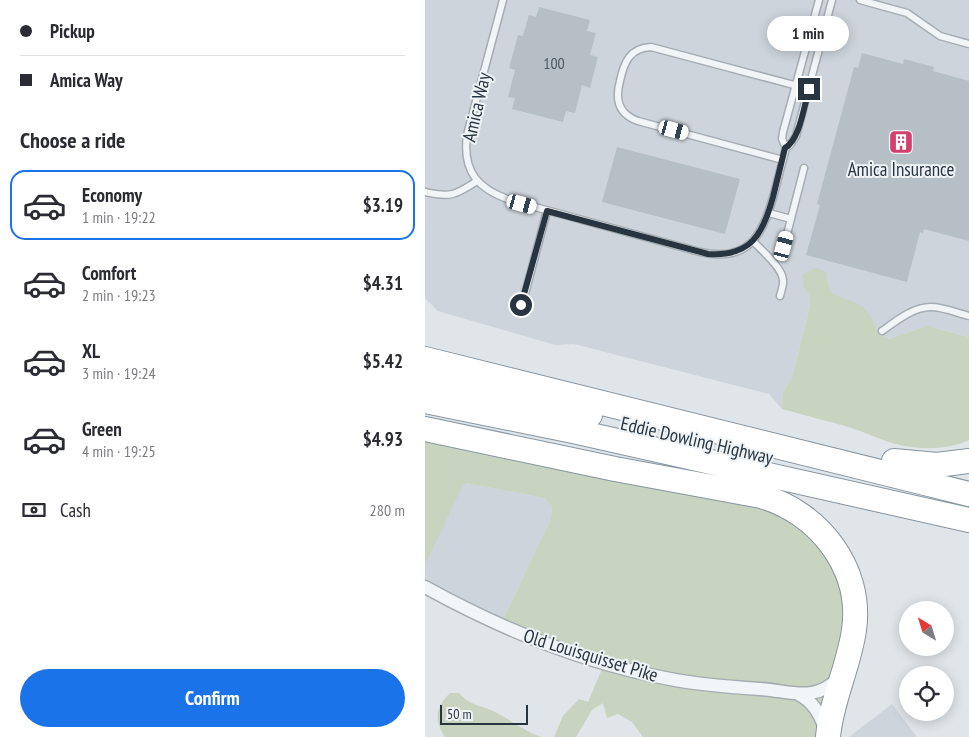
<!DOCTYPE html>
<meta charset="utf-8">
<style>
body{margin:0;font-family:"PT Sans Narrow",sans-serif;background:#f7f7f7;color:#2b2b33;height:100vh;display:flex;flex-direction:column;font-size:19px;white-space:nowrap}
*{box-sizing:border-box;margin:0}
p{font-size:16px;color:#7c7c81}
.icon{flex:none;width:28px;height:28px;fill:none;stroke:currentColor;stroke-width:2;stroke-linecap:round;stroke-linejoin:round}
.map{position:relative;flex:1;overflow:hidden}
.drawer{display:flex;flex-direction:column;background:#fff;width:425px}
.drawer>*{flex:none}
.guide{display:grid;align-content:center;height:110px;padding:0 20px;background:#fff}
.needle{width:32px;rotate:322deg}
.tools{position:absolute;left:474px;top:601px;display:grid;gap:10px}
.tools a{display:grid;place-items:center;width:55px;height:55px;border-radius:50%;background:#fff;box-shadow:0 2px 12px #0003;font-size:25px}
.scale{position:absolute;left:15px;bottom:12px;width:88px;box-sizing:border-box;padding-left:5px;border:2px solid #283541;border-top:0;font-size:14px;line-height:18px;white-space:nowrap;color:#283541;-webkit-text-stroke:4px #eff3f6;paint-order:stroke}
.end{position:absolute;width:22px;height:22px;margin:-11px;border:6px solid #283541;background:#fff;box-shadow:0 0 0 2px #fff}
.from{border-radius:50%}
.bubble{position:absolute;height:35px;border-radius:18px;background:#fff;box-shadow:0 2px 12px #0003;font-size:16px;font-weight:700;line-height:35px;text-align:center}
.car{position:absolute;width:15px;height:30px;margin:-15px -8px;border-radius:6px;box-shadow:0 0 4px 1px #0007;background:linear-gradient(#fff 24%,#345 0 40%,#fff 0 76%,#345 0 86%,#fff 0)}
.guide b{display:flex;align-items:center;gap:18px;height:48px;font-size:19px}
.guide b+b{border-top:1px solid #e1e1e2}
.guide i{width:12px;height:12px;background:#2b2b33}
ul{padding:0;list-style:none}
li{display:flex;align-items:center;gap:15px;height:70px;margin:0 10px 8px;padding:0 10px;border:2px solid transparent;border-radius:15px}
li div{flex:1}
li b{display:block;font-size:19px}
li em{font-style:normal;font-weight:700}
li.selected{border-color:#1a73e8}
li>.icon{width:45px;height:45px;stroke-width:1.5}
h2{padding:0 20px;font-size:22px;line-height:60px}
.pay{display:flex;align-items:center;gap:12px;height:55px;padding:0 20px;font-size:19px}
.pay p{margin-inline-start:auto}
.primary-button{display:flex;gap:10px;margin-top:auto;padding:10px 20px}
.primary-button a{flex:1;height:58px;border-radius:30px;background:#1a73e8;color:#fff;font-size:20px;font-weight:700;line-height:58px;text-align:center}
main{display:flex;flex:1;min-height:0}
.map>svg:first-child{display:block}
.built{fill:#cdd4db}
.green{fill:#c8d3c0}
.building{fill:#b7bfc6}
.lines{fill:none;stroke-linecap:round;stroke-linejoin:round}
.service-casing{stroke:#a5adb3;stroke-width:9}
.minor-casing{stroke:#a5adb3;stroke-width:15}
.motorway-casing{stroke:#8695a0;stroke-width:26}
.service{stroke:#f2f5f7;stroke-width:6}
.minor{stroke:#f2f5f7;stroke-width:12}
.motorway{stroke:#fff;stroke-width:24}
.route{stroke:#283541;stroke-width:6}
.labels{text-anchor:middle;stroke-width:4;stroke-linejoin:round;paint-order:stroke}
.number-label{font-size:16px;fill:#4c5862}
.street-label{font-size:19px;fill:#283541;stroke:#eff3f6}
.poi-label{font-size:19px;fill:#283541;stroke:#eff3f6}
</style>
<main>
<section class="drawer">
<div class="guide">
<b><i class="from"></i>Pickup</b>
<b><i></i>Amica Way</b>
</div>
<h2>Choose a ride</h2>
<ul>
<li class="selected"><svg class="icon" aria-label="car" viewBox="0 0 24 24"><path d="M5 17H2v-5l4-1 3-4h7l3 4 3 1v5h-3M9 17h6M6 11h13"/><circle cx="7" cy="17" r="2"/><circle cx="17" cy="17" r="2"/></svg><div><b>Economy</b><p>1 min · 19:22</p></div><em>$3.19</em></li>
<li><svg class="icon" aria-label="car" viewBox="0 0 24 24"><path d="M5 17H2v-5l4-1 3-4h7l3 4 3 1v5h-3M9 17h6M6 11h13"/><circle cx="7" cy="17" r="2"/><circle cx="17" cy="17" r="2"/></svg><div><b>Comfort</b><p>2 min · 19:23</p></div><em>$4.31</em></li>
<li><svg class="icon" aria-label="car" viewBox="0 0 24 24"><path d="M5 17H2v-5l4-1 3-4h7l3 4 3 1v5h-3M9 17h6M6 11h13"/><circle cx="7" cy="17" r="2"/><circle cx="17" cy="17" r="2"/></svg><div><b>XL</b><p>3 min · 19:24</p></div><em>$5.42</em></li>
<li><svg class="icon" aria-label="car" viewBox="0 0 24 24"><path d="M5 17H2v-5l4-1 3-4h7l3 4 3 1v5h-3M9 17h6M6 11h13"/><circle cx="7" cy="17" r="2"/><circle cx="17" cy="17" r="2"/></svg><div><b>Green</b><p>4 min · 19:25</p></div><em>$4.93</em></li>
</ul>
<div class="pay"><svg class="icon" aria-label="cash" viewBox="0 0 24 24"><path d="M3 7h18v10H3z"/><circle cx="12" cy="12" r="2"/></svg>Cash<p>280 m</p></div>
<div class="primary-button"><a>Confirm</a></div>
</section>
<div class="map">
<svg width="544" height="737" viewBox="0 0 544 737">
<rect width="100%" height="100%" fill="#e0e5e9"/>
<!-- built -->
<path class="built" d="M0,0H544V337L502,326L464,339L455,335L448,320L436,306L412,297L402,286L384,294L385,306L367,378L358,392L357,409L344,394L149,344L130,345L13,311L0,298Z
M41,483L119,498L127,507L126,518L76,624L0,588V565L37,485Z
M467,704L492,737H424Z"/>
<!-- green -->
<path class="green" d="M391,268L401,272C403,301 416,294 435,305C445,311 450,325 455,335L464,339L502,326L544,337V440C521,451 488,450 464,442C449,437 435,430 420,426C399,420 378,415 357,409L358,392L367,378L385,306L384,294L379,288L378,274Z
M0,431L363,509L434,590L393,737H218L207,722L193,714L182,718L178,703L167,710L151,737H129L138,716L154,699L163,702L177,669L76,624L126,518L127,507L119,498L41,483L38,485L0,565Z
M25,693H34C47,707 53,704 68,711C85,719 99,731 116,737H20C9,720 10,708 25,693Z"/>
<!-- building -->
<path class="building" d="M114,7L165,20L162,31L171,33L165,55L173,57L165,88L157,85L150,113L141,111L138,122L87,109L90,98L83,97L90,70L84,68L93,35L98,36L104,15L111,17Z
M437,53L478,64L479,59L509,67L508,71L544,81V241L499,229L498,233L495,232L482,282L381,255L395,205L392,204L429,67L433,68Z
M192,147L315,179L300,234L177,202Z"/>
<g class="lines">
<defs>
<path id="service" d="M78,0L42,135C37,173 54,190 88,201L275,252C324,263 338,235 349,194C353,178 357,163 361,148L357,139L358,132L394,0
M435,0L482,13L515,36L544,44
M361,148L365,145L371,136L407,0
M358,160L213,121C193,114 190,99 195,81C199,62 205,48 226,47L384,89
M0,192C25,198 31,195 52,181
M344,213L366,219
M328,241C336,250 357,267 358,280C359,285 356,291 355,296
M359,246L379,168
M97,305L122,211
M457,331C471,321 488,307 506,307C518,307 532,313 544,316"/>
<path id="minor" d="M0,587C76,629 159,663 245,679C275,685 305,687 335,689C366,691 389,703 414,678
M373,694C388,701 395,714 400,729"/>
<path id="motorway" d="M0,359L544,494
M0,379L165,415
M0,401L148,431L544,520
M0,429L190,469L336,496C393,512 438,568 429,630C424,666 406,701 403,737
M469,461L512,465L544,461"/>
</defs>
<!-- service casing -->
<use href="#service" class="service-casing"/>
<!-- minor casing -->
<use href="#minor" class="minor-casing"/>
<!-- motorway casing -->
<use href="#motorway" class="motorway-casing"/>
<!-- service -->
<use href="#service" class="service"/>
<!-- minor -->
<use href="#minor" class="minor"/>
<!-- motorway -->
<use href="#motorway" class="motorway"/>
</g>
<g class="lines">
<!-- route -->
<path class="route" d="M96,305L122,211L283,254C326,257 338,234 348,197C352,181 356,164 360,148C375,140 379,105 384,89"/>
</g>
<!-- icons -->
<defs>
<symbol id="building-square" viewBox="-11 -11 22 22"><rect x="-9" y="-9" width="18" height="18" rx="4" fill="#d2416d" stroke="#eff3f6"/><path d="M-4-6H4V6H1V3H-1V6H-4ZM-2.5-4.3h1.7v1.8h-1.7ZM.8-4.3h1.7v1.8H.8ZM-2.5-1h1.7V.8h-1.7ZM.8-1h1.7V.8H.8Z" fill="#fff"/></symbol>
</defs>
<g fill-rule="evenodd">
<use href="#building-square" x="462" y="128" width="28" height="28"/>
</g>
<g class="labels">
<!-- number labels -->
<g class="number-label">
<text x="129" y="69">100</text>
</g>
<!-- street labels -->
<g class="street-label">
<text transform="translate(51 107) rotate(-77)" y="7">Amica Way</text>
<text transform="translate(272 440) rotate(13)" y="7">Eddie Dowling Highway</text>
<text transform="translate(166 655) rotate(17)" y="7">Old Louisquisset Pike</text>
</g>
<!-- poi labels -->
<g class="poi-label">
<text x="476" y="176">Amica Insurance</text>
</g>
</g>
</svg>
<div class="tools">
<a><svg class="needle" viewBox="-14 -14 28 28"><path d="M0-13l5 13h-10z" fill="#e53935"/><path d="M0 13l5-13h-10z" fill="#7c7c81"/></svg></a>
<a><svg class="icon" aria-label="locate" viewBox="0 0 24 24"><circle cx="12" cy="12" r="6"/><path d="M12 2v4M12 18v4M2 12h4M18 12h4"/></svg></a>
</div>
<div class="scale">50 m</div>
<i class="end from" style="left:96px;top:305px"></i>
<i class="end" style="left:384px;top:89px"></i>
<div class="bubble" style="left:342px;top:16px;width:82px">1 min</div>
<i class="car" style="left:249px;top:130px;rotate:105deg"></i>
<i class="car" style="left:97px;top:204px;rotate:105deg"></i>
<i class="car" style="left:359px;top:246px;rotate:15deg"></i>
</div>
</main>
